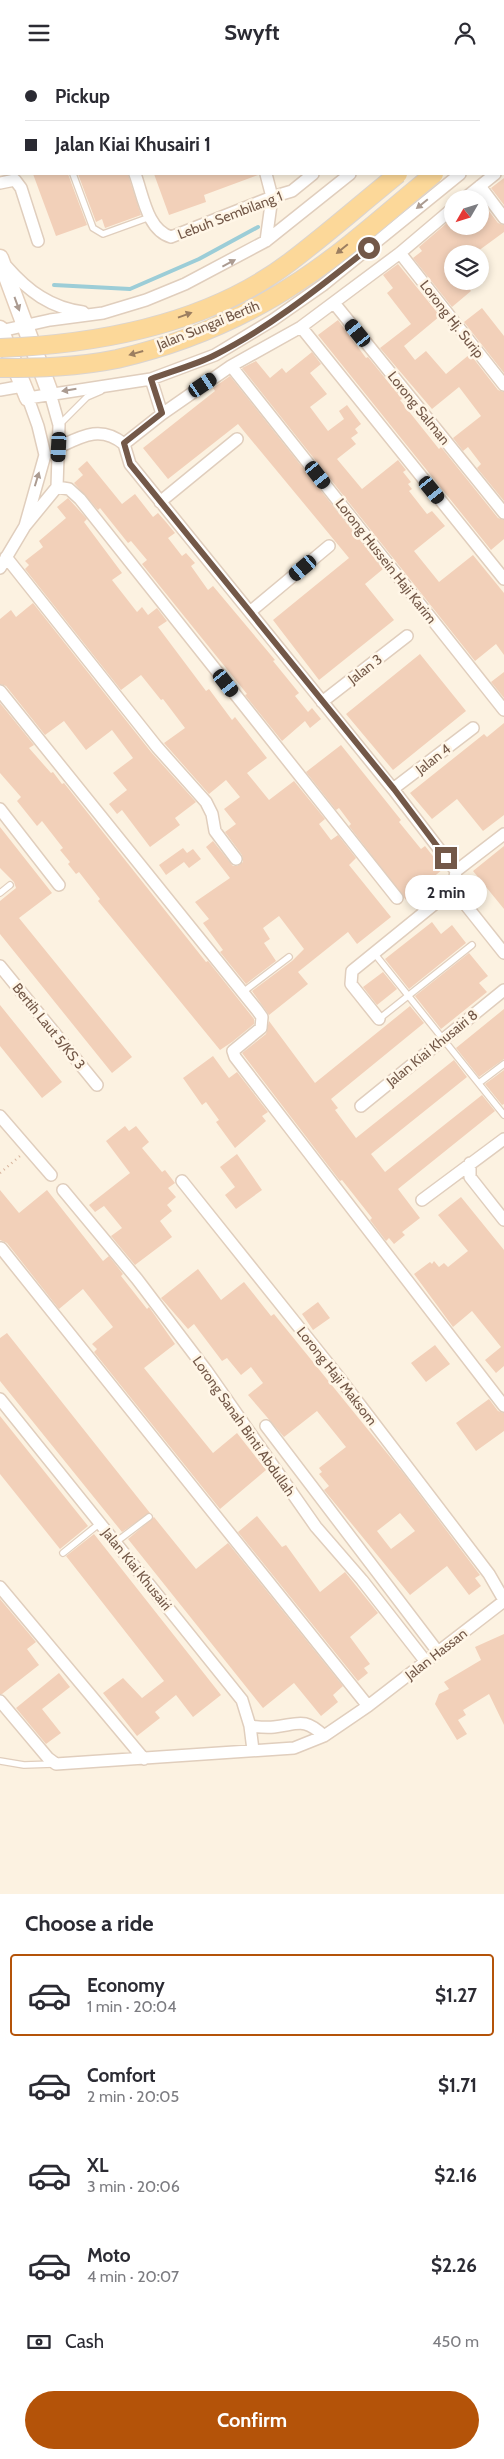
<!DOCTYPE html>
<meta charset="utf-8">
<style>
body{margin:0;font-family:Cabin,sans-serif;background:#f7f7f7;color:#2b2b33;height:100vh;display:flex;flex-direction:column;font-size:19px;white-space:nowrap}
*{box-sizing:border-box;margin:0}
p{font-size:16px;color:#7c7c81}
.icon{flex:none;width:28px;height:28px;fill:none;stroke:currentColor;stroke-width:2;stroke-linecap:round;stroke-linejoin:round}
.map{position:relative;height:1829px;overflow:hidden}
.sheet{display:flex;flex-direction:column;background:#fff;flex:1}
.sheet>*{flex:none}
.top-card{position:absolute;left:0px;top:0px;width:505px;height:110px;box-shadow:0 2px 8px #0003;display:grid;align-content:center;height:110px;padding:0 25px;background:#fff}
.needle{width:32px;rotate:231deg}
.fabs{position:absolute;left:444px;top:125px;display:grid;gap:10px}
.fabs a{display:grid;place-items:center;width:45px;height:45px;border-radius:50%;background:#fff;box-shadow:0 2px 8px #0003;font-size:25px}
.end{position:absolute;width:22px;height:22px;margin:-11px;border:6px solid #735848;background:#fff;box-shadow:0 0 0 2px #fff}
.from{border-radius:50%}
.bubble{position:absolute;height:35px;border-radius:18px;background:#fff;box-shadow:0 2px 8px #0003;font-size:16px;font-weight:800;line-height:35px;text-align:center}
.car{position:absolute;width:15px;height:30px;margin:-15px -8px;border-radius:6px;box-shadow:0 0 4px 1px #0007;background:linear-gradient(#222 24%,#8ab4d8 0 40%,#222 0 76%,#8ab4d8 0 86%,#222 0)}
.top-card b{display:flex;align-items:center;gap:18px;height:48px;font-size:19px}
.top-card b+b{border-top:1px solid #e1e1e2}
.top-card i{width:12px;height:12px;background:#2b2b33}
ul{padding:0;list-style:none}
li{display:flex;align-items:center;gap:15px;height:82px;margin:0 10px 8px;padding:0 15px;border:2px solid transparent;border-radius:5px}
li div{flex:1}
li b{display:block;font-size:19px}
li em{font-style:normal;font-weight:800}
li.current{border-color:#b45309}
li>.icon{width:45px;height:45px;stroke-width:1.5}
h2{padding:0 25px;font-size:22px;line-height:60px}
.pay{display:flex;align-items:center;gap:12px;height:55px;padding:0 25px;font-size:19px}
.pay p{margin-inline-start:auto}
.button{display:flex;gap:10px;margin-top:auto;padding:10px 25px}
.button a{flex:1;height:58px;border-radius:30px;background:#b45309;color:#fff;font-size:20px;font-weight:800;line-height:58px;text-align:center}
header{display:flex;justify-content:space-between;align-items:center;height:65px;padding:0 25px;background:#fff;font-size:22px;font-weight:800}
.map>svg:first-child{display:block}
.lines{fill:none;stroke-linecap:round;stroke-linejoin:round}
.stream{stroke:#9ccdd7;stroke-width:4}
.building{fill:#f2d0b9;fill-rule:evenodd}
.service-casing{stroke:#e0cebd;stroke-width:8}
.minor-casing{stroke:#e0cebd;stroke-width:14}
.secondary-casing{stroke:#e5cfbb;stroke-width:19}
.primary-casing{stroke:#dbd4cf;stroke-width:20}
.path{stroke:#d6b39c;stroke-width:2.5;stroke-dasharray:1 4;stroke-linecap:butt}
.service{stroke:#fff;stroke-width:5.5}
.minor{stroke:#fff;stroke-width:11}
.secondary{stroke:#fff;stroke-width:16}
.primary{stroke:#fcd899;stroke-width:18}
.primary-bridge-casing{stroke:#dbd4cf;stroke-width:20;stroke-linecap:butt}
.primary-bridge{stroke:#fcd899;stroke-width:18}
.oneway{fill:#ab9b91}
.oneway2{fill:#9c7e60}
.route{stroke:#735848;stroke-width:6}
.labels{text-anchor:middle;stroke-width:5;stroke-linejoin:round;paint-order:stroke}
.street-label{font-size:14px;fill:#735848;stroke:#fff6e7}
</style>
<header><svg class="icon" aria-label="menu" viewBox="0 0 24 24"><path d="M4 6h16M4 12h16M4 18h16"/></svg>Swyft<svg class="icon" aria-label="person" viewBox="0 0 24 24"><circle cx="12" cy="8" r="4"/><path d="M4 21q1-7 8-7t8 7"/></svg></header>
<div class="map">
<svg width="504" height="1829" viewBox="0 0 504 1829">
<rect width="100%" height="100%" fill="#fcf2e1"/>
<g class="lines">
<!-- stream -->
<path class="stream" d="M54,220L130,224L199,194L258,162"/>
</g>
<!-- building -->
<path class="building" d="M33,109H68L87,160L56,171Z
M78,109H128L141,150L105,163L102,154L96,157Z
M154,109H258V110L204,130L206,137L169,150Z
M504,113V140L491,123Z
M480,134L498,158L504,160V167L474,189H452V216H464L471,226L452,242L413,193L422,186L419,182L448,157L451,161H480Z
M398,199L440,251L404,281L415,295L426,286L446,309L470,289L498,325L504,327V436L477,403L481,399L468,382L463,386L453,373L481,351L459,322L432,344L380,283L411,259L387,228L393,223L383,210Z
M482,243L504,271V308L464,257Z
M338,255L366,293L368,292L402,334L400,335L407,344L439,384L441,382L498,453L504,455V474L491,485L318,270Z
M312,287L321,299L310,308L327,329L310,342L328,366L344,354L339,346L347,340L361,359L355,364L358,368L351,373L356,379L337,394L362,424L398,395L406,405L403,407L411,417L408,419L412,424L409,426L427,449L432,446L445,461L414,486L439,517L473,490L504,528V590L496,579L475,596L242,303L256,296L270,313L282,303L286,308Z
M230,311L383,504L365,519L394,555L319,615L273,555L349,493L238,359L168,414L143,383L215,326L213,323Z
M87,396L122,439L135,429L153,452L158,448L166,457L175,468L168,473L182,491L186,488L195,498L191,501L208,525L213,521L275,595L273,596L299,628L295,631L308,647L312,643L321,654L310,663L305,656L282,676L245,630L247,629L142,499L147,495L131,476L128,478L100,443L98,445L74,418L83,410L78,404Z
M68,433L87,454L84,457L122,508L112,515L137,547L142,542L148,550L157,543L167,556L158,562L206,626L209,624L232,655L235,652L267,693L247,708L269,735L294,716L325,754L319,759L331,775L338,770L356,793L349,800L391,852L357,879L348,867L298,907L308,919L269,950L252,926L292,896L304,884L279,851L263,863L270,874L264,878L276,896L246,919L220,887L223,885L203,858L209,854L195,837L230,813L206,782L213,776L233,801H237L243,797L242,790L225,767L236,759L224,744L240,732L226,715L209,729L164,678L185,663L163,634L161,635L141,610L121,625L25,504L29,500L25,496L43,482L39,476L66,453L57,442Z
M33,538L151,687L196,737L175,753L180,760L150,782L122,745L117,749L109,739L127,725L113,708L133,693L112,665L86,685L64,656L45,670L6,621L0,619V554L11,545L16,552Z
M420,589L466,646L393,705L346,649Z
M504,607V633L491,617Z
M0,638L34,680L29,683L51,708L53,707L62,719L64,718L206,897L208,896L254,954V959L232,977L220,985L98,836L100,834L79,807L76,809L68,799L70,797L60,785L63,783L42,756L37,761L17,736L21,732L0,708Z
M504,658V750L483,766L457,734L432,754L410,728L484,669L487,672Z
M341,680L401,755L399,757L421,784L425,781L443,804L406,835L349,761L351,759L339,743L336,745L306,707Z
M0,762L52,828L19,853L132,992L112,1008L0,869V836L16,823L14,817L0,803Z
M504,781V844L473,806Z
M183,783L187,788L193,784L201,794L189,803L184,797L166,810L159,800Z
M432,857L441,869L452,860L466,878L409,924L385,894Z
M469,888L488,911L479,918L487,927L441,964L415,931Z
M383,907L397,924L377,940L363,922Z
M0,940L62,1017L42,1033L0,981Z
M410,941L424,958L331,1034L338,1043L335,1045L356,1073L454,995L467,1012L371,1089L385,1107L482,1030L495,1046L398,1124L420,1153L402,1167L405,1170L394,1179L389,1173L386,1176L370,1155L372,1153L342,1115L340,1116L242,988L266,969L269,956L315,1018Z
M504,944V994L479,1012L456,983Z
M213,991L229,1013L237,1007L268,1047L262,1051L266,1056L235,1083L216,1057L219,1055L206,1037L202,1040L183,1013Z
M504,1005V1039L502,1040L485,1019Z
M125,1061L129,1066L136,1061L149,1077L142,1083L162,1107L165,1105L175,1118L168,1123L176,1132L167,1140L172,1146L160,1156L172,1172L135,1200L111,1171L122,1163L104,1141L95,1147L89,1140L130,1108L106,1076Z
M237,1089L262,1125L236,1144L225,1130L235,1122L220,1102Z
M0,1125L19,1148L47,1125L103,1196L109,1191L123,1209L121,1211L147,1244L149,1242L175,1279L144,1303L213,1388L237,1368L266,1405L220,1444L94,1287L97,1284L92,1279L113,1262L83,1224L59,1244L7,1178L0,1175Z
M461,1132L504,1185V1301L496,1308L485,1295L501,1282L472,1246L453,1262L414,1209L430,1197L432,1199L434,1196L439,1202L444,1198L448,1202L468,1186L438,1150Z
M198,1204L221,1235L244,1217L271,1251L274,1249L404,1409L480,1510L475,1513L481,1521L469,1530L447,1501L410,1530L324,1425L329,1421L319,1409L322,1407L319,1403L346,1382L317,1346L284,1372L248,1330L263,1318L251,1302L241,1310L227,1293L222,1296L194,1259L188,1264L161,1233ZM400,1448L415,1466L391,1484L377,1466Z
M318,1237L330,1253L313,1265L302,1249Z
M7,1268L150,1448L122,1467L0,1316V1273Z
M435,1280L450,1299L426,1317L411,1298Z
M489,1334L498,1346L504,1348V1366L476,1386L456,1358Z
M0,1351L88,1461L60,1484L0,1409Z
M257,1451L282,1482L286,1480L320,1527L345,1507L378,1548L350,1572L370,1599L364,1603L368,1608L358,1616L238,1467Z
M154,1452L196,1504L228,1478L343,1621L333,1630L338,1637L321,1651L294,1618L263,1643L128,1474Z
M94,1469L221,1630L193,1652L176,1630L155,1647L160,1653L137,1671L103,1628L123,1613L142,1633L164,1616L66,1491Z
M0,1534L36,1577L27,1584L39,1600L2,1629H0Z
M504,1569V1660L489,1629L463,1645L466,1650L458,1655L467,1669L457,1675L435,1639L439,1629L449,1624L444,1617L481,1595L475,1582Z
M59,1608L70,1622L42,1644L61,1668L46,1679L16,1643Z"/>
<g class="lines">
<defs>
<path id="service" d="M32,0L33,1
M85,1L88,0
M136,1L139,0
M327,1L329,0
M73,109L93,163L103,169L150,152
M59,360L87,332L101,326
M0,828L10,820
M374,888L504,1050
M243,927L289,892
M379,954L472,880
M479,1018L504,999
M116,1477L149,1452
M63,1488L100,1458
M0,1696L24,1700L54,1699"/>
<path id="minor" d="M98,0V1
M231,0L232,1
M248,1L249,0
M441,1L442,0
M483,1L485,0
M0,53H1
M504,73V72
M504,102V101
M135,109C143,130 147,165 171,172L272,132L292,126L313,109
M0,118L15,115L21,123L38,176
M480,121L504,153
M464,134L495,109
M452,144L400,188L301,262L231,301L162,349L124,379L130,399L393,724L456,806L453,824L504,888
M266,176L272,132L266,109
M400,188L504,320
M7,202C28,226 51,243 83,247
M334,238L504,448
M301,262L504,514
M1,266L50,255L103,248L146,235L185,219L266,176L350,109
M231,301L504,645
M151,314L162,349
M0,325L23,321
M59,382C82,371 101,360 124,379
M57,422L69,424L80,434L397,833
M160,437L237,374
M25,461L45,390L38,361L28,333L151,314L215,290L273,255L323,220L460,109
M6,492L157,682L206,737L212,749L215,766L236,794
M0,503L25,461L57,422L59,360L50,328
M250,547L329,481
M0,626L257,945L262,952L261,963L233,986L235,992L504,1341
M322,637L407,571
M393,724L473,663
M0,744L59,820
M456,806L504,769
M0,901L97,1020
M379,954L351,919L352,906L453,824
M361,1041L504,925
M0,1051L51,1110
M470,1098V1112L504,1155
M182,1116L338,1311L489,1509L504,1535
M63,1125L137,1214L206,1305L316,1462L362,1515L426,1597
M422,1135L504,1074
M1,1183L368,1641
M0,1334L242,1635L250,1661L253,1685
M266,1361L438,1587
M0,1522L144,1694
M0,1636L48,1693L56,1699L294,1683L324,1671L368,1641L504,1536
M250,1661C258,1662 266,1663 274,1662C299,1659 304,1652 324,1671"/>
<path id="secondary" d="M0,193L50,328
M0,264L28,333"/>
<path id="primary" d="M504,23V22"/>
</defs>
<!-- service casing -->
<use href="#service" class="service-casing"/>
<!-- minor casing -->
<use href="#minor" class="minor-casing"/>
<!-- secondary casing -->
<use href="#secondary" class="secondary-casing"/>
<!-- primary casing -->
<use href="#primary" class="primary-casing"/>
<!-- path -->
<path class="path" d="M0,1108L20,1091"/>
<!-- service -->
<use href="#service" class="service"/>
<!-- minor -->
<use href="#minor" class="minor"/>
<!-- secondary -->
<use href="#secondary" class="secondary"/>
<!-- primary -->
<use href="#primary" class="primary"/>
<defs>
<path id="primary-bridge" d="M0,283C100,279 208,259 290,197C327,169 362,138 398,109
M0,303C39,303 78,302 117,294C181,279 246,252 301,215C348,184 390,145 434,109"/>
</defs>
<!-- primary-bridge casing -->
<use href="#primary-bridge" class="primary-bridge-casing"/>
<!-- primary-bridge -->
<use href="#primary-bridge" class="primary-bridge"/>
</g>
<!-- one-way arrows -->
<defs><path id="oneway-solid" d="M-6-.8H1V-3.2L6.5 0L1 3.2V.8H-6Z" transform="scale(1.25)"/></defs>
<g class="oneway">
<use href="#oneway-solid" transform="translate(422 139) rotate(141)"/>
<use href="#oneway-solid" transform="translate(229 198) rotate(-28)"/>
<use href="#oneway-solid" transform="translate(17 239) rotate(70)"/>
<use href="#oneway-solid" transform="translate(69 325) rotate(171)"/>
<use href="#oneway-solid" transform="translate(37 414) rotate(-73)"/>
</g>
<g class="oneway2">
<use href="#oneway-solid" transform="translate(342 184) rotate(141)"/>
<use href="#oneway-solid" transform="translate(185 250) rotate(-20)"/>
<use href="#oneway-solid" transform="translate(136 288) rotate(164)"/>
</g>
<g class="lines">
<!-- route -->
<path class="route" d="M369,183C321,221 271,262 215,290C195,300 172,306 151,314L162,348L124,378L130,399L394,724L446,793"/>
</g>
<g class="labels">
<!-- street labels -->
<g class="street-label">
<text transform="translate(230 150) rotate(-21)" y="5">Lebuh Sembilang 1</text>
<text transform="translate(452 254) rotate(52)" y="5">Lorong Hj. Surip</text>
<text transform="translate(208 260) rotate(-22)" y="5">Jalan Sungai Bertih</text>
<text transform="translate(419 343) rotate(51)" y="5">Lorong Salman</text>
<text transform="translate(386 496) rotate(52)" y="5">Lorong Hussein Haji Karim</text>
<text transform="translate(365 604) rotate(-38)" y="5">Jalan 3</text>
<text transform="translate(433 694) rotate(-38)" y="5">Jalan 4</text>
<text transform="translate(49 961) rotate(51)" y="5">Bertih Laut 5/KS 3</text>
<text transform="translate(432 983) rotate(-39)" y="5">Jalan Kiai Khusairi 8</text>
<text transform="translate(337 1311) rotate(52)" y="5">Lorong Haji Maksom</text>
<text transform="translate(244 1361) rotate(55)" y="5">Lorong Sanah Binti Abdullah</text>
<text transform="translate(137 1504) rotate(51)" y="5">Jalan Kiai Khusairi</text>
<text transform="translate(436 1589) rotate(-38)" y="5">Jalan Hassan</text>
</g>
</g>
</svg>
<div class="fabs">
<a><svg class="needle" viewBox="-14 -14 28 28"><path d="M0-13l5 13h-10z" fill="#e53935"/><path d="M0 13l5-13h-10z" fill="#7c7c81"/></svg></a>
<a><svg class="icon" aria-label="layers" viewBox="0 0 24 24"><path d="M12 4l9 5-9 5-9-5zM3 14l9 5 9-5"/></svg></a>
</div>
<i class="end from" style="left:369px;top:183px"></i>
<i class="end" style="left:446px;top:793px"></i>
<div class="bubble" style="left:405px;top:810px;width:82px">2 min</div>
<i class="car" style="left:358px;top:268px;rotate:321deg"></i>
<i class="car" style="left:203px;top:320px;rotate:56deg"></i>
<i class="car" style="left:59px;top:382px;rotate:183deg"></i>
<i class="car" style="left:318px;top:410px;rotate:142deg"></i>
<i class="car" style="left:432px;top:425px;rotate:141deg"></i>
<i class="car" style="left:303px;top:503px;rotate:230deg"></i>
<i class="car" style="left:226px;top:618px;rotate:142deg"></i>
<div class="top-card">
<b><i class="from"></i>Pickup</b>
<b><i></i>Jalan Kiai Khusairi 1</b>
</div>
</div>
<section class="sheet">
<h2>Choose a ride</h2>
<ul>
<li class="current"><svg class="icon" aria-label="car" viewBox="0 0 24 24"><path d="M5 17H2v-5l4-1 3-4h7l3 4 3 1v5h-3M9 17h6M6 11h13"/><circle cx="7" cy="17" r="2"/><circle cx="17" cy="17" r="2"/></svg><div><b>Economy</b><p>1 min · 20:04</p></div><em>$1.27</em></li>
<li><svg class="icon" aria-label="car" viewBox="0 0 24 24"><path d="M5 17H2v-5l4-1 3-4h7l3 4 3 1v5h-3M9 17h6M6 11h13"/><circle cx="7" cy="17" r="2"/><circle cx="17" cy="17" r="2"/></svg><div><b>Comfort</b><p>2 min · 20:05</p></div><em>$1.71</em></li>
<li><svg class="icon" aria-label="car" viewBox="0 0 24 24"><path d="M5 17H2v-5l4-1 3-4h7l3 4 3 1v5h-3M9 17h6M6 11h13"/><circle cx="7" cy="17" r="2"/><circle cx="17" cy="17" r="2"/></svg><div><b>XL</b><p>3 min · 20:06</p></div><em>$2.16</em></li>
<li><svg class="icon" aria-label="car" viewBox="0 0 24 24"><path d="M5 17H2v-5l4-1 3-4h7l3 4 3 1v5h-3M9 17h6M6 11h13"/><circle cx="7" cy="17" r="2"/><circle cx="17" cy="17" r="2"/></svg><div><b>Moto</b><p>4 min · 20:07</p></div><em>$2.26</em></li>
</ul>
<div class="pay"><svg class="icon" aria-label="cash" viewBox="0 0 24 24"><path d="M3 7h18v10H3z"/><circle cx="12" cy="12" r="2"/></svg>Cash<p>450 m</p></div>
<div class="button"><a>Confirm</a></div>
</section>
